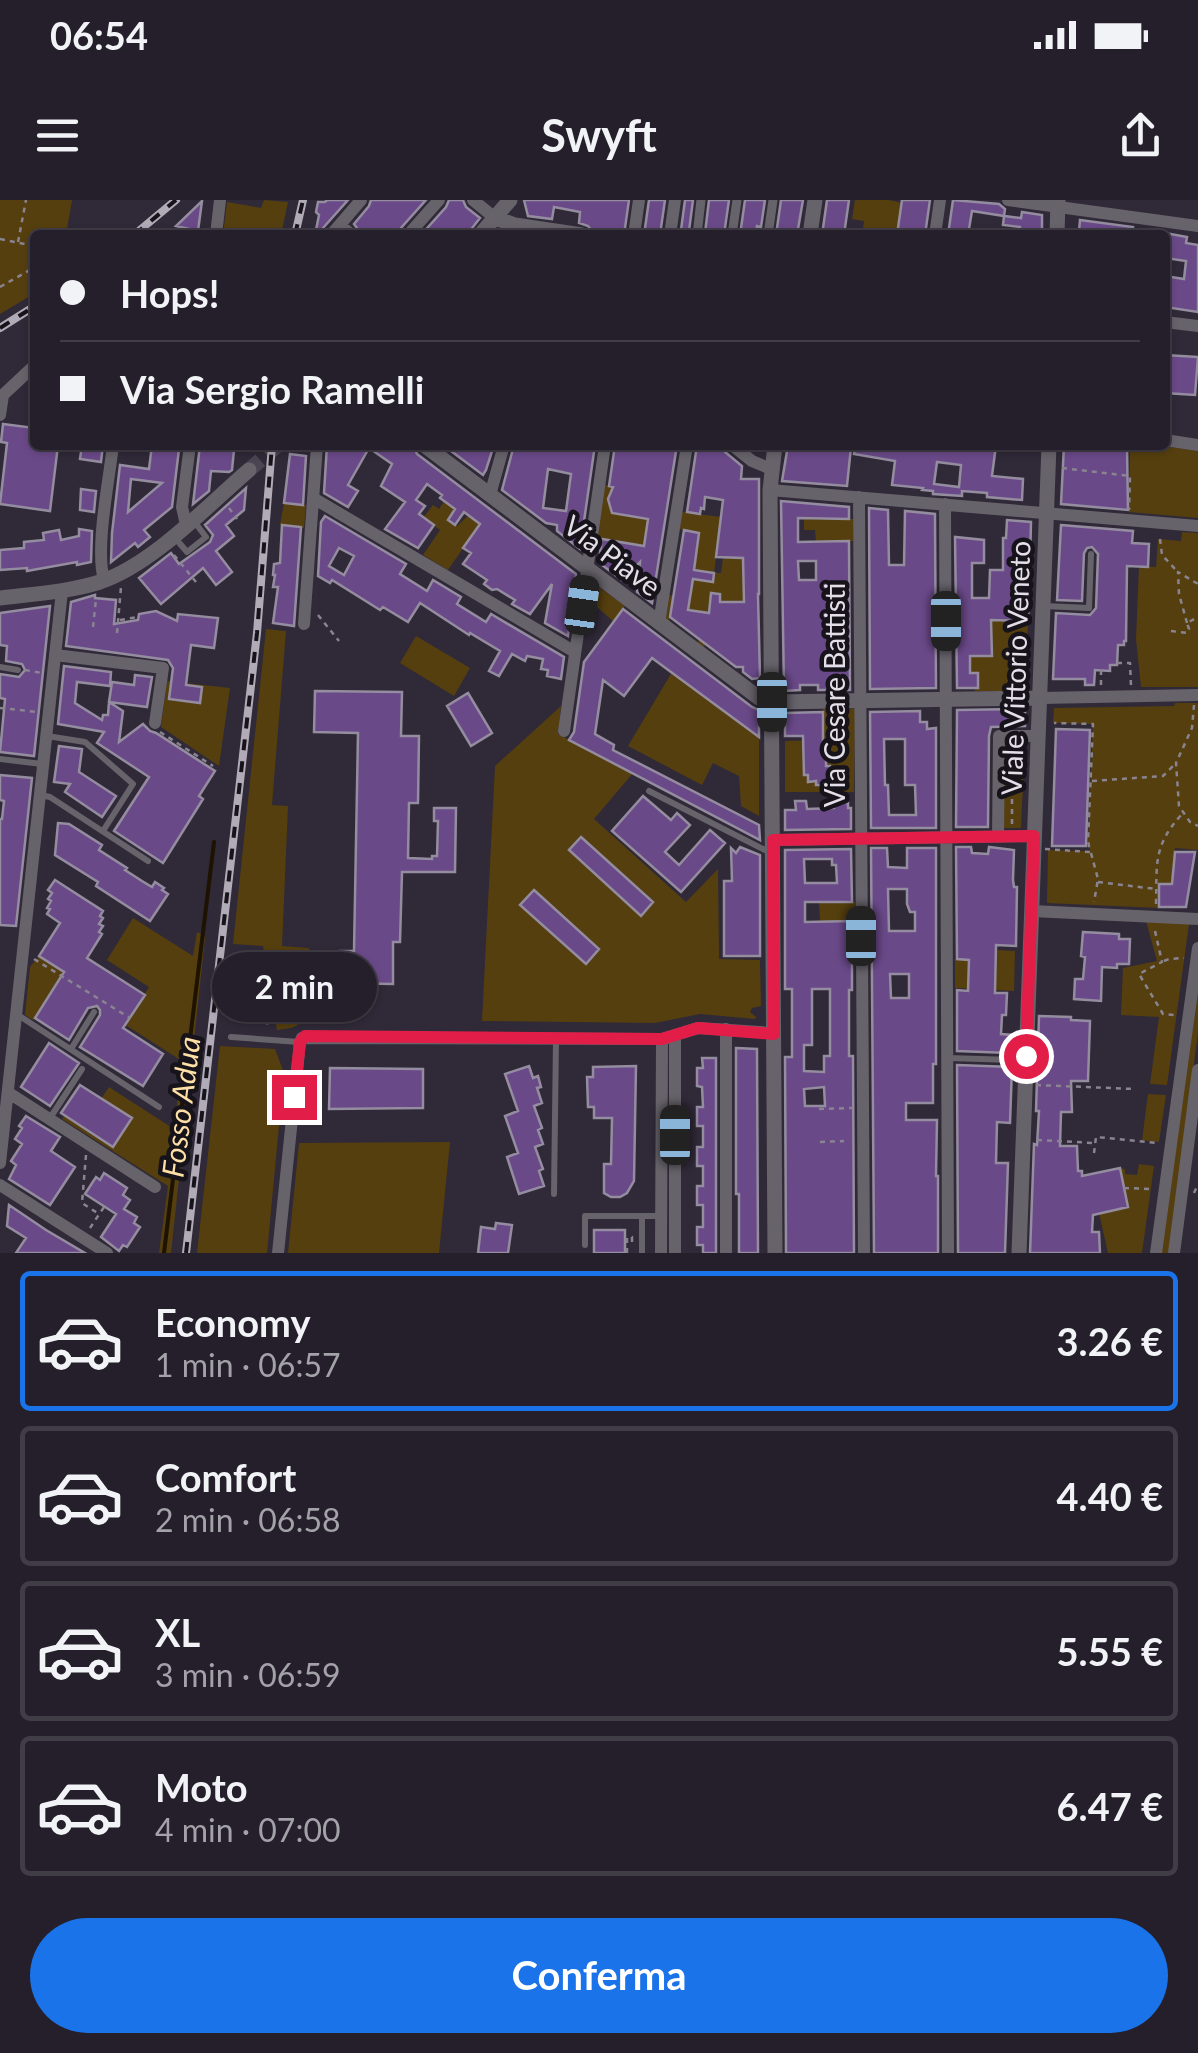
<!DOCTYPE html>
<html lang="it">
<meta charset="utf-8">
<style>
body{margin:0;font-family:Lato,sans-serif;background:#2c2732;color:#f1f3f6;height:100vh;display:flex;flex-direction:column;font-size:38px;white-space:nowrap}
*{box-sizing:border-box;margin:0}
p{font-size:32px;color:#a3a2a8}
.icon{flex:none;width:55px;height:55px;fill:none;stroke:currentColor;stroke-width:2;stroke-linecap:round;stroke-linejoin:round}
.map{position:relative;height:1053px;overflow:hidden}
.drawer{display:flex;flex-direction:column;background:#241f2a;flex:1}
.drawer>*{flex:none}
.banner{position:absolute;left:30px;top:30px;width:1140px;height:220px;border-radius:10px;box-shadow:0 2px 8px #0004,0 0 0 2px #413d47;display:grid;align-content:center;height:220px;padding:0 30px;background:#241f2a}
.end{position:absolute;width:45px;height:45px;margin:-22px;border:12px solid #e11d48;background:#fff;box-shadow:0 0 0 5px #fff}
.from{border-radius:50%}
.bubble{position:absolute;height:70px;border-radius:35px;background:#241f2a;box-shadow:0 2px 8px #0004,0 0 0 2px #413d47;font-size:32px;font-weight:700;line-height:70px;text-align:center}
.car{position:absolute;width:30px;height:60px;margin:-30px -15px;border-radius:12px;box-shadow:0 0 8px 2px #0007;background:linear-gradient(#222 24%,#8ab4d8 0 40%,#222 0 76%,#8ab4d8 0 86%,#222 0)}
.banner b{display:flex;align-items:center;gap:35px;height:95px;font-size:38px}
.banner b+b{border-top:2px solid #413d47}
.banner i{width:25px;height:25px;background:#f1f3f6}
ul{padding:18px 0 0;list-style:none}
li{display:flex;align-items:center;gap:30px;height:140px;margin:0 20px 15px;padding:0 10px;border:5px solid #413d47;border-radius:10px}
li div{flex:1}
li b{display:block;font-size:38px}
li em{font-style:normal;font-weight:700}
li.current{border-color:#1a73e8}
li>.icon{width:90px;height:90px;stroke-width:1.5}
.primary-button{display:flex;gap:20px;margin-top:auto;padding:20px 30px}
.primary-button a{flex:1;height:115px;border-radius:60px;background:#1a73e8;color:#fff;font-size:40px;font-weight:700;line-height:115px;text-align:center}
.status{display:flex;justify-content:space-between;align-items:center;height:70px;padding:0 50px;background:#241f2a;direction:ltr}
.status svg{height:28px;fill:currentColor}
header{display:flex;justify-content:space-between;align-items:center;height:130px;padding:0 30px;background:#241f2a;font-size:45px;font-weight:700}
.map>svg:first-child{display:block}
.green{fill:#553f0f;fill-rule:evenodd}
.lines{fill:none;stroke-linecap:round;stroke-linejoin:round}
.stream{stroke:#1e1300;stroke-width:4}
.building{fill:#6a4989;stroke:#948c9f;stroke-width:2.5;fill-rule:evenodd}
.tertiary-tunnel{stroke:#4b4452;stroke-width:15;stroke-dasharray:15 8;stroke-linecap:butt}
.path{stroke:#8a8491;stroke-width:2.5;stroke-dasharray:5 5;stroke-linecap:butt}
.service{stroke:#67636b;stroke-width:6}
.pedestrian{stroke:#67636b;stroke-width:9}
.minor{stroke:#67636b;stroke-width:12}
.tertiary{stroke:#67636b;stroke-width:15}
.rail-casing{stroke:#b1abb7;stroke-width:8}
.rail{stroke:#16131a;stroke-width:4;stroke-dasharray:11;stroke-linecap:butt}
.route{stroke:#e11d48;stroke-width:12}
.labels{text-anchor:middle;stroke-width:9;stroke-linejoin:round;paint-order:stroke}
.street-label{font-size:28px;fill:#e3dee8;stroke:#16131a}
.water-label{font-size:30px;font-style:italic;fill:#fedfa6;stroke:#16131a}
</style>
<div class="status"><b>06:54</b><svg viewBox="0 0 49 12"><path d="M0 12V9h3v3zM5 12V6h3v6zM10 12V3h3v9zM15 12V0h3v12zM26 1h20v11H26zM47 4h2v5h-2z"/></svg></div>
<header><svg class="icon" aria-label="menu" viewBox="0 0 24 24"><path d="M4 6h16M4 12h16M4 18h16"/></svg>Swyft<svg class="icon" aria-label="share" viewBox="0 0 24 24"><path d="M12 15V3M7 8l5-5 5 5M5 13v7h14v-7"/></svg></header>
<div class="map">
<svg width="1198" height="1053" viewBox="0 0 1198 1053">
<rect width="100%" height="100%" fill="#302938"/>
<!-- green -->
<path class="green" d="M0,0H72L66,35H35V93L0,114Z
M264,0L288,2L281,35H223L227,2L261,8Z
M855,0H889L902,3L897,35H862L864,21L852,19Z
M1130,245H1156L1198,251V318L1129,312Z
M604,285L630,289L611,302L612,313L628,316L639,313V318L649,319L644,352L631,344L597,339Z
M444,301L448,304L451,302L457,307L448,320L457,326L469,315L480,324L448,370L423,355L440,330L423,318L433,305L439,309Z
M284,303L306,305L304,328L280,325Z
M682,312L721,317L714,373H721L723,358H743V402L727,403L720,431V394H711L704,449L698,444L702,412L672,407L669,423L665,420L669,395L690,398L693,379L713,382L706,377V371L694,369L699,333L679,329Z
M804,318L853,319V341L816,342L815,330H804Z
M1182,332L1198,333V487H1141L1136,439L1139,366L1156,367L1158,339L1181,341Z
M593,383L625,406L614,422L589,400Z
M991,420L1028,421L1026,482L1010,483V491H975V488L978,487V474L970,473V456Z
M266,429L286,431L272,605L288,606L282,746L309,748L305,816C298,829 290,828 277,830L263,746L233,744Z
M416,436L470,468L454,496L400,463Z
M672,472L759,537V616L741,606L739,576L713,563L702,585L628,546Z
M167,481L230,488L219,566L161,527ZM171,483L202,487L200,502L169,499Z
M1175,503H1198V650L1175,648L1172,684H1159V708L1047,703L1048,650L1090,651L1088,641L1093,524L1053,523L1054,508L1174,506Z
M561,506L558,534L633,573L594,619L686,702L718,669L719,759L760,760L761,806L752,808L750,812L756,817L755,819L700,814L655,823L482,821L495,566ZM580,637L653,702L642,715L569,651ZM534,691L598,748L586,763L521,706Z
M823,509H855L854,592H785V541L822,540Z
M1002,539L1025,540L1021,628H1001Z
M819,702H855V721H820Z
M133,718L193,756L197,732L204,735L205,738L171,1053H159L168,986L62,919L64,916L113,947L131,919L101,899L109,887L174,929L182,861L58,782L33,820L25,815L30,767L39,756L132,815L149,787L107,760Z
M1146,721L1189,724L1167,885L1150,884L1159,817L1121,815L1123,768L1157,761Z
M977,749L1015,751L1014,791L955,788V759L969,760L968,780Z
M1198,786V833L1169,1050L1168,1053H1161Z
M220,846L275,849L284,873L267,1053H197Z
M1148,894L1166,895L1159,942L1142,940Z
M450,942L439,1053H288L299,943Z
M1139,964L1154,966L1142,1053H1108L1099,1013L1128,1006L1120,968L1125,969V974L1137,975Z"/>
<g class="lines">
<!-- stream -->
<path class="stream" d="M164,1053L214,642"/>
</g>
<!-- building -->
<path class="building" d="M327,0H348L323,28L321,35H315L319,15L316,12L318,2H325Z
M371,0H426L401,28L398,35H362L354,24L369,6Z
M449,0H463L466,7L480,18L469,32L467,35H421L446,7Z
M524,0H629L624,35L592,31L588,26L579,23L580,12L554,7L552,19L528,16Z
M649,0H665L660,35H644Z
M685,0H693L689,31L681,30Z
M709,0H729L724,35L705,33Z
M745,0H765L761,27L757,26L756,35H740Z
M781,0H803L797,35H776Z
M827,0H849L844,35H822Z
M902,0H930L925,35H897Z
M953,0L999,4L1005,9L1004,16L972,11L968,35H948Z
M202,1L198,31L176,26Z
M1022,12L1042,15V35H1019L1020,27L1003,25L1004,16L1021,18Z
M1080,20L1133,27L1132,35H1082V31H1079Z
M1165,33L1187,37L1186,43L1198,45V112L1165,107V76L1184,79L1186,61L1165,58Z
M1165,155L1198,157L1195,195L1165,193Z
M3,224L35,228V245H58L50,311L0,304L7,243L1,242Z
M82,245H103L101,262L80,259Z
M152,245L179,249L172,307L144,330L150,337L138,347L135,343L111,362L112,333L120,265L149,269ZM131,279L162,283L128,312Z
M200,245L234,250L232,270L229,272L211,271L209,291L193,304Z
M327,245H413L417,254L576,374L568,436L545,423L552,384L530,414L512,404L515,400L497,389L492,390L484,384L487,380L463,364L471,353L463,348L480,324L464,312L455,325L448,320L455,309L440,298L442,295L427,284L416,300L425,306L419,314L434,325L418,348L385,329L405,302L381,286L392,264L369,248L348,285L358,291L348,307L324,293Z
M443,245H494L486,270L483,275Z
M514,245H595L580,349L557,331V325L546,323L502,290ZM548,269L571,274L566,311L543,308Z
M615,245H677L652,403L637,392L640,362L622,380L602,365L604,354L600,353L602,339L644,346L648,319L612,313L608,299L613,287L609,286Z
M697,245H722L725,252L742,266L741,279H759V394H758L760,478L752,479L743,472V467H736L670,417L684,330L699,333L694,370L714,373L713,382L693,379L688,410L709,413L711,393L720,394V402H744L743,358L716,357L723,300L705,297L704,309L701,308L700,314L687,312Z
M788,245L851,247L847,286L782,281Z
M856,245H919V247L945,250L946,245H996L992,276L1023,279L1022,300L987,297V293L962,291V296L933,294V291L922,290L923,288L892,285L895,261L854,254ZM937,262L961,265L959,287L934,284Z
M1064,245H1127L1128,310L1061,304Z
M290,254L306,256L303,305L284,303Z
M246,288L244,310L226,325L234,336L216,351L232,372L216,385L203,368L161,404L139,378L171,353L179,364L210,342L213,335L205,325Z
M81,289L96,291L94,312L80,310Z
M781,301L849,307V319L798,318V342L849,341L850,490H818V485H800V490L784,491ZM798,361H816V380H799Z
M869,308L888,310L889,365H904L905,311L935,314L936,488L870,489Z
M325,316L406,364L400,374L427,391L433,380L461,397L457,404L486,422L491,414L564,457L561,479L547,476L548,470L541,469L543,459L527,456L525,461L512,454L499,476L489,471L500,451L470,433L469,435L420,403L408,422L383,407L380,410L332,380L330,383L318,376L321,322ZM339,348L354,356L344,375L329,366Z
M1007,320L1031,322L1030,363H1026L1025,396H1029L1028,421L991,420L992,456H970V473H978V488H957L955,337L984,340V363H972V398H989L990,370H1003V338H1006Z
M282,325L301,327L294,426L273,423L278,387H273L275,375H273L274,364L280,363Z
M1061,325L1133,331L1132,343L1149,344L1148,367L1127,366L1126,441H1124V445H1118L1117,465H1110V471L1095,470L1094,485H1085V479H1053L1056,413L1090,415L1096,408L1098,354L1092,347L1087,348L1084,353L1082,401L1057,400Z
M79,329L92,331L91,362L77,365V362L27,371V368L0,370V350L24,348V342L44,340L43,333L59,330L61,340L79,336Z
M95,395V398L116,400L114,424L138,420L139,414L156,411L177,421L178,414L218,418L214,448L191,445L186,485L202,487L200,503L169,499L173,468L168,460L66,446L71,402Z
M50,406L34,556L0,552L5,499L0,498V474L19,477L25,470L22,464L6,461L7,446L0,445V413Z
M623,409L752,507L759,510V537L652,458L624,496L603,480L595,534L614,545L613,550L759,625L760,640L569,540L574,532L584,462Z
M64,466L111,472L110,486L77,482L75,503L102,520L103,515H108L109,502L123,511L119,542L143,524L150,531L156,533L215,571L199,596L203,599L163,663L114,631L149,577L97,543L104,532L58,524Z
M135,475L152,477L147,507L109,502L112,482L134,485Z
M315,491L402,492L401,536H419L418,603H409L408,658L432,659V656H437L438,621H434V608H456L455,672H402L400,742H393V784L339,783L340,751H354L358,533L314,532Z
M468,493L492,533L471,546L447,506Z
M1025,509V526L991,527L989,536L988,627H956L957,510Z
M920,511V522H927V529L936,528V628H871L870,512ZM884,539H905V585H915L916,615H889L888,585H885Z
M823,512V552H826V566H830V585H816V581L808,582V575H804L803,536H785V513Z
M1056,529L1090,530L1086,646H1052Z
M59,546L82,549L79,572L116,596L102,617L65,592L70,584L54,582Z
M0,575L32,578L16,726L0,725V619H2L4,601L0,600Z
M643,596L671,620L677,613L690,625L665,652L679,665L710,630L725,643L681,692L612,631Z
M795,601H806L807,609L834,608V603H848V608H851V629L785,630V610H796Z
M58,623L69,624L102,645L99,650L127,668L125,670L142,681L152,687L155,682L164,688L162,690L168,694L150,721L96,686L98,682L55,655Z
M581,637L653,702L641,716L569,650Z
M740,647L760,655V756H724V681H732L731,648L736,653Z
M956,647H971L972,653L988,654L989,647L1014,650L1013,680L1014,687H1017L1016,746L996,745L995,793H1007L1006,815H1002L1001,834L1013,835L1012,846H1010L1009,853L957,851V790L968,791L969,760L957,759Z
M871,648H887L888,667L907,668V648H936V864H933V903H906V920H937L936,976H938V1053H874ZM888,689H907V704L910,712H915V731H889ZM890,774H909V798H891Z
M851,649L852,702H805V722L852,721V790H849V856H853L854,1053H786L785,857H792V789H785V650ZM804,659H832V665H836L837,683H805ZM812,789H830V856H824V872L804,871V845H812ZM824,887L825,906H805L804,889Z
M1175,652H1195L1186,707H1159V684H1172Z
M55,680L103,711L100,716L103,718L99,724L103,726L99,732L102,734L87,758L145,795L123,828L163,854L143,886L80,847L100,815V810L97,806L88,808L69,840L35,818L64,772L39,756L60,723L47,714L50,709L47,708L51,701L48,699L52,693L48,690Z
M534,690L599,749L586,764L520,705Z
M1083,732L1119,734V739H1130L1129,764H1117V768L1102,767L1101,801L1074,799L1075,779H1083L1085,757L1081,756Z
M235,777L260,780L267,823L231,819Z
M1039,816L1071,817V820L1090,821L1088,881H1071L1072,912H1061L1060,946H1077L1078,971H1082V976L1120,968L1128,1007L1093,1015L1092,1032H1099L1100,1053H1030L1034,944L1037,945L1039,911H1036Z
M49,843L79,863L50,906L21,887Z
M736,848L757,849L758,1053H739V994H736Z
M702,858H716V1053H703V1045H697V1027H703V1005H697V986H703V966H697V947H703V926H697V907H703L702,887L697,886V868H703Z
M957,865L1012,867L1010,923L997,922L996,963H1008L1005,1053H958Z
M529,866L533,878L538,876L541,887L537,888L542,903L534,906L542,928L538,930L543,944L535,947L543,969L539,971L544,986L519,994L507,957L518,953L505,916L518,911L505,874Z
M636,866L634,981L627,993L620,997H611L604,993V964H611L612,918H594V907H588L587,877H593V867Z
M330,868L423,869V908L329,909Z
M80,885L132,918L113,947L61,913Z
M26,916L60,937L51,951L75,967L50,1005L9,979L16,965L11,961L22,944L15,939L22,928L19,926Z
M104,973L127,988L123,995L130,1000L124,1009L137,1017L134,1023L140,1027L127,1047L123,1045L119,1051L101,1037L116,1014L85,994L96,977L100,980Z
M9,1005L46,1030L85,1053H16L26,1038L7,1026Z
M496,1023L512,1025L508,1053H478L481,1027L495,1029Z
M594,1030H625V1053H594Z"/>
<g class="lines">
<!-- tertiary-tunnel -->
<path class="tertiary-tunnel" d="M249,270L278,245"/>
<!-- path -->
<path class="path" d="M0,39L35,46
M18,42L26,0
M0,87L35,67
M1062,268L1130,276L1129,310
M229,308L237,319
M1160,339L1162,355L1177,371
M174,355L196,382
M318,415L339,441
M120,420L138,417
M1187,423L1179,394L1178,372L1198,384
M93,427L96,399
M1171,431L1187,433L1189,429L1187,423L1198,417
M117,433L121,387
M1117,463H1130L1131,486
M25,470L42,473
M1101,470V486
M1194,505L1192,528L1176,563L1179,606L1190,622L1198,626
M0,508L38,512
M160,532L213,566
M1092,581L1163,576L1174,565
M1012,624V547
M1045,649L1090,652L1088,641L1093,524L1054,523
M1091,653L1098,679L1094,702
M1098,682L1156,689
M1156,704C1157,663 1153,646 1182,614
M1155,731L1162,762L1139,774L1163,814L1175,815
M34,759L130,818
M1164,761L1169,759L1184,758
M1036,885L1135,889
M819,909L853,908
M1037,940L1094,943
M820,942L844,941
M1094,953L1096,937L1158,943
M86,955L82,1003L99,1014
M1124,988L1151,989
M1194,993L1198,984
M90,1028L104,1007
M627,1053V1038L632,1037V1047"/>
<!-- service -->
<path class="service" d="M176,339L187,352L206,337L193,320
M1044,406L1089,408L1091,354
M0,467L18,470
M47,536L85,542L133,584L103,631
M0,559L42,564
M649,591L765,650H773
M40,595L50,597L148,661
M18,815L159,907
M231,837L299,842
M71,849L94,812
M949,858L1012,860
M50,918L82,869
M554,994L556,839
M642,1016V1053
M585,1045V1016H663"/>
<!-- pedestrian -->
<path class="pedestrian" d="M697,35L701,0
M732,35L737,0
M768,35L773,0"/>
<!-- minor -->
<path class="minor" d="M473,0L495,18
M1008,0L1198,26
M340,25L352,35
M216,35L220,0
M331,35L361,0
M408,35L439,0
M634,35L639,0
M670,35L675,0
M935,35L940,0
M1165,122L1198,126
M0,215L3,195L35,165
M1165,240L1198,245
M732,245L752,261L771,269
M770,290L1198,326
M490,295L504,245
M859,297L864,1053
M313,298L575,452
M945,304L948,1053
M186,325L182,307L190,245
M104,380C95,348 109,281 113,245
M657,421L660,417L687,245
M304,424L317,245
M55,455L163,468L155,523
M1040,498L1198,495
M564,531L605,245
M998,637L999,536H1038
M773,640L1034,636
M1032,711L1198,719
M726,829V1053
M9,893L155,987
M0,963L62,391
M0,985L107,1053
M278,1053L300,842L302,838L662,839L698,828L774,833
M661,1053L662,839
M675,1053V836
M1156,1053L1198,748
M1174,1053L1198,870"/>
<!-- tertiary -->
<path class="tertiary" d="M495,18L515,25L582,35
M480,35L510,0
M810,35L815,0
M1057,35L1058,0
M424,245L759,498L772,502L1040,498
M0,398C34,394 68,392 100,382C153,364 207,306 249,270
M775,1053L770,290L775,245
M1019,1053L1049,245"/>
<defs>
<path id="rail" d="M134,35L176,0
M295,35L303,0
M0,128L35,106
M186,1053L257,433L272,245"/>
</defs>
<!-- rail casing -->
<use href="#rail" class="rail-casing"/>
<!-- rail -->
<use href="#rail" class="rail"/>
</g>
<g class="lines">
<!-- route -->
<path class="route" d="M294,897L300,842L305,836L662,839L698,828L774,834L773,640L1034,636L1026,856"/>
</g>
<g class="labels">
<!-- street labels -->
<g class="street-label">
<text transform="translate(612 356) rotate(37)" y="10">Via Piave</text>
<text transform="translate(1016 468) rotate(-88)" y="10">Viale Vittorio Veneto</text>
<text transform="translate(835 495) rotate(-90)" y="10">Via Cesare Battisti</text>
</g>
<!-- water labels -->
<g class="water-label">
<text transform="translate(182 907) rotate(-83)" y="10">Fosso Adua</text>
</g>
</g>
</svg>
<i class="end from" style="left:1026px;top:856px"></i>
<i class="end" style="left:294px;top:897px"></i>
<div class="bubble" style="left:212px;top:752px;width:165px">2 min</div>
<i class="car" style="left:582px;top:405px;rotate:8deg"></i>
<i class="car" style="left:946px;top:421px;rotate:180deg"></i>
<i class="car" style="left:772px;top:502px;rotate:180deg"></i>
<i class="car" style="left:861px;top:736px;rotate:0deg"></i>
<i class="car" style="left:675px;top:935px;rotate:0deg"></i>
<div class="banner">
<b><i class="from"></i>Hops!</b>
<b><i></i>Via Sergio Ramelli</b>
</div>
</div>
<section class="drawer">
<ul>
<li class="current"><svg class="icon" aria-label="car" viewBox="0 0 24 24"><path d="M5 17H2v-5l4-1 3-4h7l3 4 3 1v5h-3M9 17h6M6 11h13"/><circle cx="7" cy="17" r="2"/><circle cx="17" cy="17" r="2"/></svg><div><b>Economy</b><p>1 min · 06:57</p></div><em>3.26 €</em></li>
<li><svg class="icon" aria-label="car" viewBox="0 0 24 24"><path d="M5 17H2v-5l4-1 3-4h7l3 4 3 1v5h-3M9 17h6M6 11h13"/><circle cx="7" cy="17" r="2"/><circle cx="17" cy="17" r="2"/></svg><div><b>Comfort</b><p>2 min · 06:58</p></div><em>4.40 €</em></li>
<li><svg class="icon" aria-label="car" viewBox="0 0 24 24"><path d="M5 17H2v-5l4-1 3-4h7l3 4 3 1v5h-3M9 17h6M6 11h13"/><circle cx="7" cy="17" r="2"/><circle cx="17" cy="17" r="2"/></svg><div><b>XL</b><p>3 min · 06:59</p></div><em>5.55 €</em></li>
<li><svg class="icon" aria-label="car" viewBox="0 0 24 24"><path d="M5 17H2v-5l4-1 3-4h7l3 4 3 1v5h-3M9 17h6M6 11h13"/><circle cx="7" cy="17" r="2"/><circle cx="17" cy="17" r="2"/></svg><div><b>Moto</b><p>4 min · 07:00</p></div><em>6.47 €</em></li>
</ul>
<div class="primary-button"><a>Conferma</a></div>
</section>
